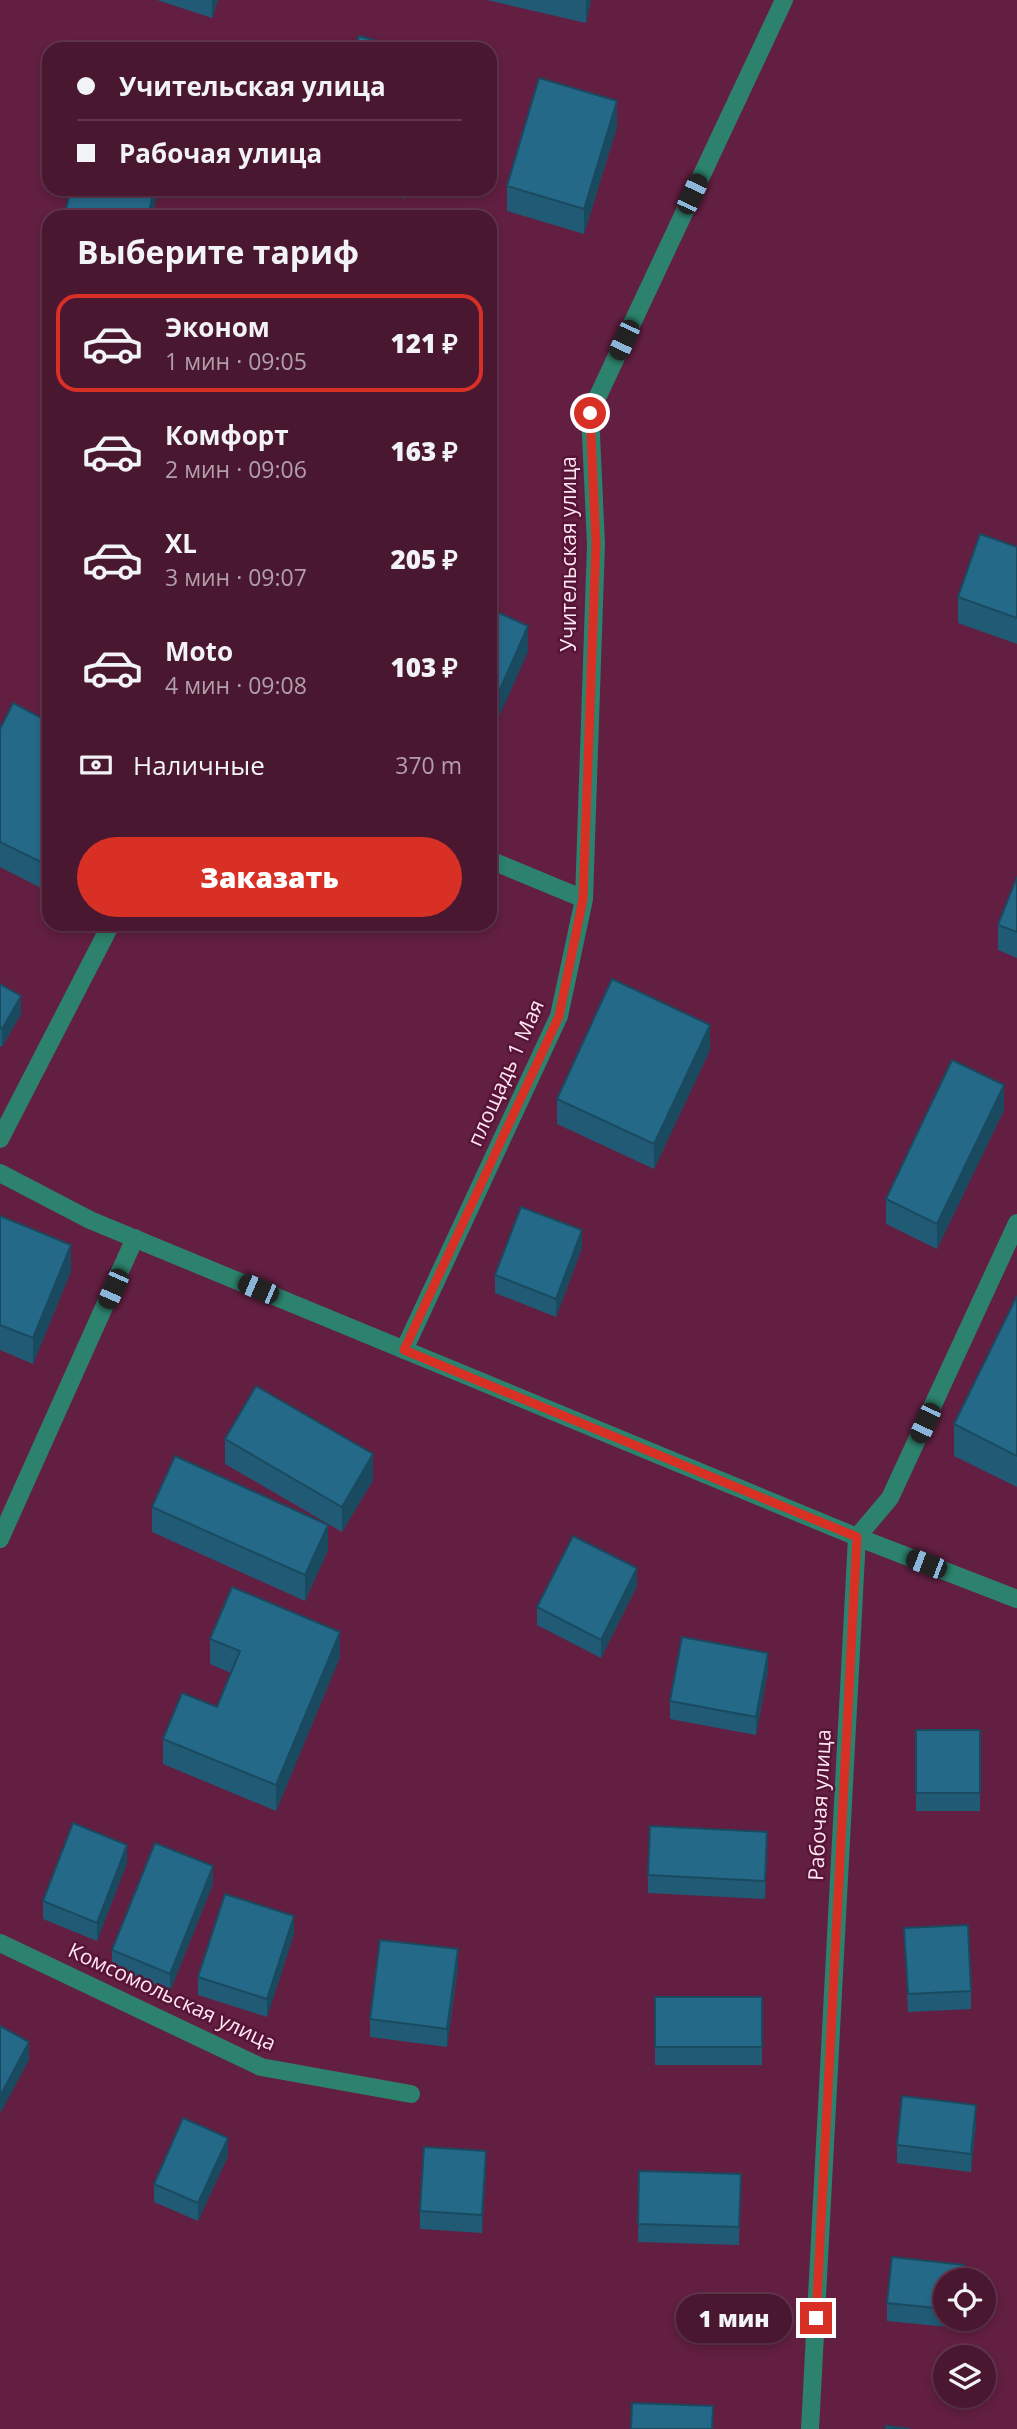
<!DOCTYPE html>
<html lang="ru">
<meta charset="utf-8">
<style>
body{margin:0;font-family:"Open Sans",sans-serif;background:#512039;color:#f1f3f6;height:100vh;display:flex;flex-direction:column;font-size:26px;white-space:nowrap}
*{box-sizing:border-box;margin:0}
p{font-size:23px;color:#b29fab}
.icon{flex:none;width:38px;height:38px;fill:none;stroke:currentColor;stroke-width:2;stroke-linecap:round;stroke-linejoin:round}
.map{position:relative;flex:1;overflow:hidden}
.side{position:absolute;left:42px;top:210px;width:455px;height:721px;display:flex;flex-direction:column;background:#4a1731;border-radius:21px;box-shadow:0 4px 10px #0003,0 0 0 2px #61364d}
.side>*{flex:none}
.guide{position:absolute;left:42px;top:42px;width:455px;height:154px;border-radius:21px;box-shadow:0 4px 10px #0003,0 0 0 2px #61364d;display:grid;align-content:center;height:154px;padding:0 35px;background:#4a1731}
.fabs{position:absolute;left:933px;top:2268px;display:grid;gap:14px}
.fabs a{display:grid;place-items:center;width:63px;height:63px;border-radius:50%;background:#4a1731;box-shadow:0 4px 10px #0003,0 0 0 2px #61364d;font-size:35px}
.end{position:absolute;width:32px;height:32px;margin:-16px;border:9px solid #d93025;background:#fff;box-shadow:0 0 0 4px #fff}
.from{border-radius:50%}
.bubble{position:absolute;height:49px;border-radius:24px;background:#4a1731;box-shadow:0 4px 10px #0003,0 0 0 2px #61364d;font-size:23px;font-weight:800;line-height:49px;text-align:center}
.car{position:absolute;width:21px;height:42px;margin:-21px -10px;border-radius:9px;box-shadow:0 0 5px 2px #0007;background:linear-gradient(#222 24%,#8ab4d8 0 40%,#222 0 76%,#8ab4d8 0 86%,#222 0)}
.guide b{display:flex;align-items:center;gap:24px;height:66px;font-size:26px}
.guide b+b{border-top:2px solid #61364d}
.guide i{width:18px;height:18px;background:#f1f3f6}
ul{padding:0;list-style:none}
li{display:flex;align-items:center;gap:21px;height:98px;margin:0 14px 10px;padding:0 21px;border:4px solid transparent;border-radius:21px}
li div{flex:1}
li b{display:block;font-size:26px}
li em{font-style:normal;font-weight:800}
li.active{border-color:#d93025}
li>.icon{width:63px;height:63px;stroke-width:1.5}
h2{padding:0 35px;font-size:32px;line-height:84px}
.pay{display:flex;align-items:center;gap:18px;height:77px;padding:0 35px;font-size:26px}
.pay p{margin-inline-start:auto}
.action{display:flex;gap:14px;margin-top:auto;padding:14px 35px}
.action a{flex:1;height:80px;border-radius:42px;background:#d93025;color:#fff;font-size:28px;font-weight:800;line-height:80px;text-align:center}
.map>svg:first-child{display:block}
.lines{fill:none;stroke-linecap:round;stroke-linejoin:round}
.minor{stroke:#2c826c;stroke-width:18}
.wall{fill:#205a75}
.shaded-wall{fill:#1a4a5f}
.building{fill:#256988;stroke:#1a4a5f;stroke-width:2}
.route{stroke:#d93025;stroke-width:9}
.labels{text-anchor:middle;stroke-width:5;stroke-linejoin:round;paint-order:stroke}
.street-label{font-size:21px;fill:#ffe5ef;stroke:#561437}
</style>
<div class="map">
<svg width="1017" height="2429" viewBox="0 0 1017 2429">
<rect width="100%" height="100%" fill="#621f41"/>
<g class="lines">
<!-- minor -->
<path class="minor" d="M490,860L584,899
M0,1139L111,924
M0,1173L90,1220L857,1537L1017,1599
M404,1350L559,1016L584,899L596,544L590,413L784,0
M0,1539L135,1238
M0,1943L261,2067L411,2094
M810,2429L857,1537L890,1498L1017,1223"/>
</g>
<!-- wall -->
<path class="wall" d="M157,0H218L212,18Z
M487,0H591L586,23Z
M617,127L584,234L507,211V186Z
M158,189L152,217H65V213Z
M369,189H408L405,199Z
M1017,547V644L958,623V597Z
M49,722V892L0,867V729Z
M1017,877V958L998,950V925Z
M0,984L21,1014L2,1047L0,1046Z
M710,1050L654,1169L557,1124V1099Z
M1004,1110L937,1249L886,1224V1199Z
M0,1216L71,1271L33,1364L0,1350Z
M582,1248L556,1317L495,1293V1275Z
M1017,1296V1487L954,1456V1424Z
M225,1439L373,1480L342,1532L225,1464Z
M152,1507L328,1550L305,1601L152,1532Z
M637,1586L601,1658L537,1625V1607Z
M210,1639L340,1657L276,1811L163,1764V1739L217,1707L231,1673L210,1664Z
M768,1671L756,1735L670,1719V1701Z
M916,1730H980V1811H916Z
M767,1850L765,1899L648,1893V1875Z
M127,1863L97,1941L43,1919V1901Z
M213,1884L170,1991L112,1968V1950Z
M904,1928L971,1991V2009L908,2012Z
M294,1934L267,2017L198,1995V1977Z
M458,1967L447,2047L370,2037V2019Z
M655,1997H762V2065H655Z
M976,2123L971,2172L897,2163V2145Z
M228,2156L198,2221L154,2202V2184Z
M486,2169L482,2233L420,2229V2211Z
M639,2171L741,2174L739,2245L638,2242Z
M892,2257L964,2265V2280H945V2319H960L959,2328L887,2321V2303Z"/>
<!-- shaded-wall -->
<path class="shaded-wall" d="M212,0H218L212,18Z
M586,0H591L586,23Z
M617,101V127L584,234V209Z
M154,189H158V191L152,217H148Z
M528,626V652L490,737V712Z
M21,996V1014L2,1047V1029Z
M710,1025V1050L654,1169V1144Z
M1004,1085V1110L937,1249V1224Z
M582,1230V1248L556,1317V1299Z
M71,1245V1271L33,1364V1338Z
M373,1454V1480L342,1532V1507Z
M328,1525V1550L305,1601V1575Z
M637,1568V1586L601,1658V1640Z
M340,1632V1657L276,1811V1785Z
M768,1653V1671L756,1735V1717Z
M767,1832V1850L765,1899V1881Z
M127,1845V1863L97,1941V1923Z
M213,1866V1884L170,1991V1974Z
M294,1916V1934L267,2017V1999Z
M458,1949V1967L447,2047V2029Z
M29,2042V2060L0,2114V2096Z
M976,2105V2123L971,2172V2154Z
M228,2138V2156L198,2221V2203Z
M486,2151V2169L482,2233V2215Z"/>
<!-- building -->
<path class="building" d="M359,36L405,49H355Z
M539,78L617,101L584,209L507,186Z
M71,189H154L148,217H80L65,213Z
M980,534L1017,547V618L958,597Z
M490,609L528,626L490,712Z
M13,703L49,722V866L0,842V729Z
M1017,877V932L998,925Z
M612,979L710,1025L654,1144L557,1099Z
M0,984L21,996L2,1029L0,1028Z
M952,1060L1004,1085L937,1224L886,1199Z
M521,1207L582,1230L556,1299L495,1275Z
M0,1216L71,1245L33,1338L0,1325Z
M1017,1296V1456L954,1424Z
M256,1386L373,1454L342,1507L225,1439Z
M175,1456L328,1525L305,1575L152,1507Z
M573,1536L637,1568L601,1640L537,1607Z
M232,1587L340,1632L276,1785L163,1739L182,1693L217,1707L240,1651L210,1639Z
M682,1637L768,1653L756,1717L670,1701Z
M916,1730H980V1793H916Z
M73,1823L127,1845L97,1923L43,1901Z
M650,1826L767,1832L765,1881L648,1875Z
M155,1843L213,1866L170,1974L112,1950Z
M225,1894L294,1916L267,1999L198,1977Z
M968,1925L971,1991L908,1994L904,1928Z
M380,1940L458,1949L447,2029L370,2019Z
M655,1997H762V2047H655Z
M0,2026L29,2042L0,2096Z
M902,2096L976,2105L971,2154L897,2145Z
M183,2118L228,2138L198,2203L154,2184Z
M424,2147L486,2151L482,2215L420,2211Z
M639,2171L741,2174L739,2227L638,2224Z
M892,2257L964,2265L962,2280H945V2309L887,2303Z
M632,2403L713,2406L712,2429H631Z
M886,2426L910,2429H886Z"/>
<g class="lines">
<!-- route -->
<path class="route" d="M590,413L596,544L583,899L559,1016L404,1350L857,1537L816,2318"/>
</g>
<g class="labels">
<!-- street labels -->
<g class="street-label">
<text transform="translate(569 554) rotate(-90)" y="7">Учительская улица</text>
<text transform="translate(506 1073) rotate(-66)" y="7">площадь 1 Мая</text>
<text transform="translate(820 1805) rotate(-87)" y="7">Рабочая улица</text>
<text transform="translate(172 1997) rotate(25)" y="7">Комсомольская улица</text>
</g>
</g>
</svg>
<div class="fabs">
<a><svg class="icon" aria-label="locate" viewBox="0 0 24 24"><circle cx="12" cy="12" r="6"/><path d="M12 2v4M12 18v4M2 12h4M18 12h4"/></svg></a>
<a><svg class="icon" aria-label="layers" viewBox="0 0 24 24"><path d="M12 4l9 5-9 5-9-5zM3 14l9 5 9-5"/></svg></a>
</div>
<i class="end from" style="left:590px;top:413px"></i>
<i class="end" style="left:816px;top:2318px"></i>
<div class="bubble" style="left:676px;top:2294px;width:116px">1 мин</div>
<i class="car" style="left:692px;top:194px;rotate:25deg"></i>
<i class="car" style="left:624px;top:340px;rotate:205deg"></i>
<i class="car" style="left:113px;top:1289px;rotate:204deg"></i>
<i class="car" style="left:258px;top:1289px;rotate:293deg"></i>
<i class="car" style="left:925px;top:1423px;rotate:205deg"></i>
<i class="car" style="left:926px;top:1564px;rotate:291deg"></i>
<div class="guide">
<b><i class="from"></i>Учительская улица</b>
<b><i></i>Рабочая улица</b>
</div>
<section class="side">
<h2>Выберите тариф</h2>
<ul>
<li class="active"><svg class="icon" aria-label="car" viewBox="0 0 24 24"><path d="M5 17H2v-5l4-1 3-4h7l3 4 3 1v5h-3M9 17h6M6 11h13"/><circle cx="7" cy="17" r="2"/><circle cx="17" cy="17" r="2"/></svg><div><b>Эконом</b><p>1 мин · 09:05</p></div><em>121 ₽</em></li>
<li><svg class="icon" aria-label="car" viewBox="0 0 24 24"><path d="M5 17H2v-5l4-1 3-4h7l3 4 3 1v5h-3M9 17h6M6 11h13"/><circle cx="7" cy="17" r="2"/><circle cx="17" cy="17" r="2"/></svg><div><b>Комфорт</b><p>2 мин · 09:06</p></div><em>163 ₽</em></li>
<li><svg class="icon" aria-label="car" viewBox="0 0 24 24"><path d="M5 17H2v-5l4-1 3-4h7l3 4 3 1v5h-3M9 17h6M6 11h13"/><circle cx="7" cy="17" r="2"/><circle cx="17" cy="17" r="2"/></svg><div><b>XL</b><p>3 мин · 09:07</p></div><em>205 ₽</em></li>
<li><svg class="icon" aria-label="car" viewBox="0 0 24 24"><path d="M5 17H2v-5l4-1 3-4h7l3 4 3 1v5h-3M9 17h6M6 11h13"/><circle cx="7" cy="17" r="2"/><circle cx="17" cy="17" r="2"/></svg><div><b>Moto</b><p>4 мин · 09:08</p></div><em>103 ₽</em></li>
</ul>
<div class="pay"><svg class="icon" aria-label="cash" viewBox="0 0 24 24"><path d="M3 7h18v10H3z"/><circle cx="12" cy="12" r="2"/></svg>Наличные<p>370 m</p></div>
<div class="action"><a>Заказать</a></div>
</section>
</div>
